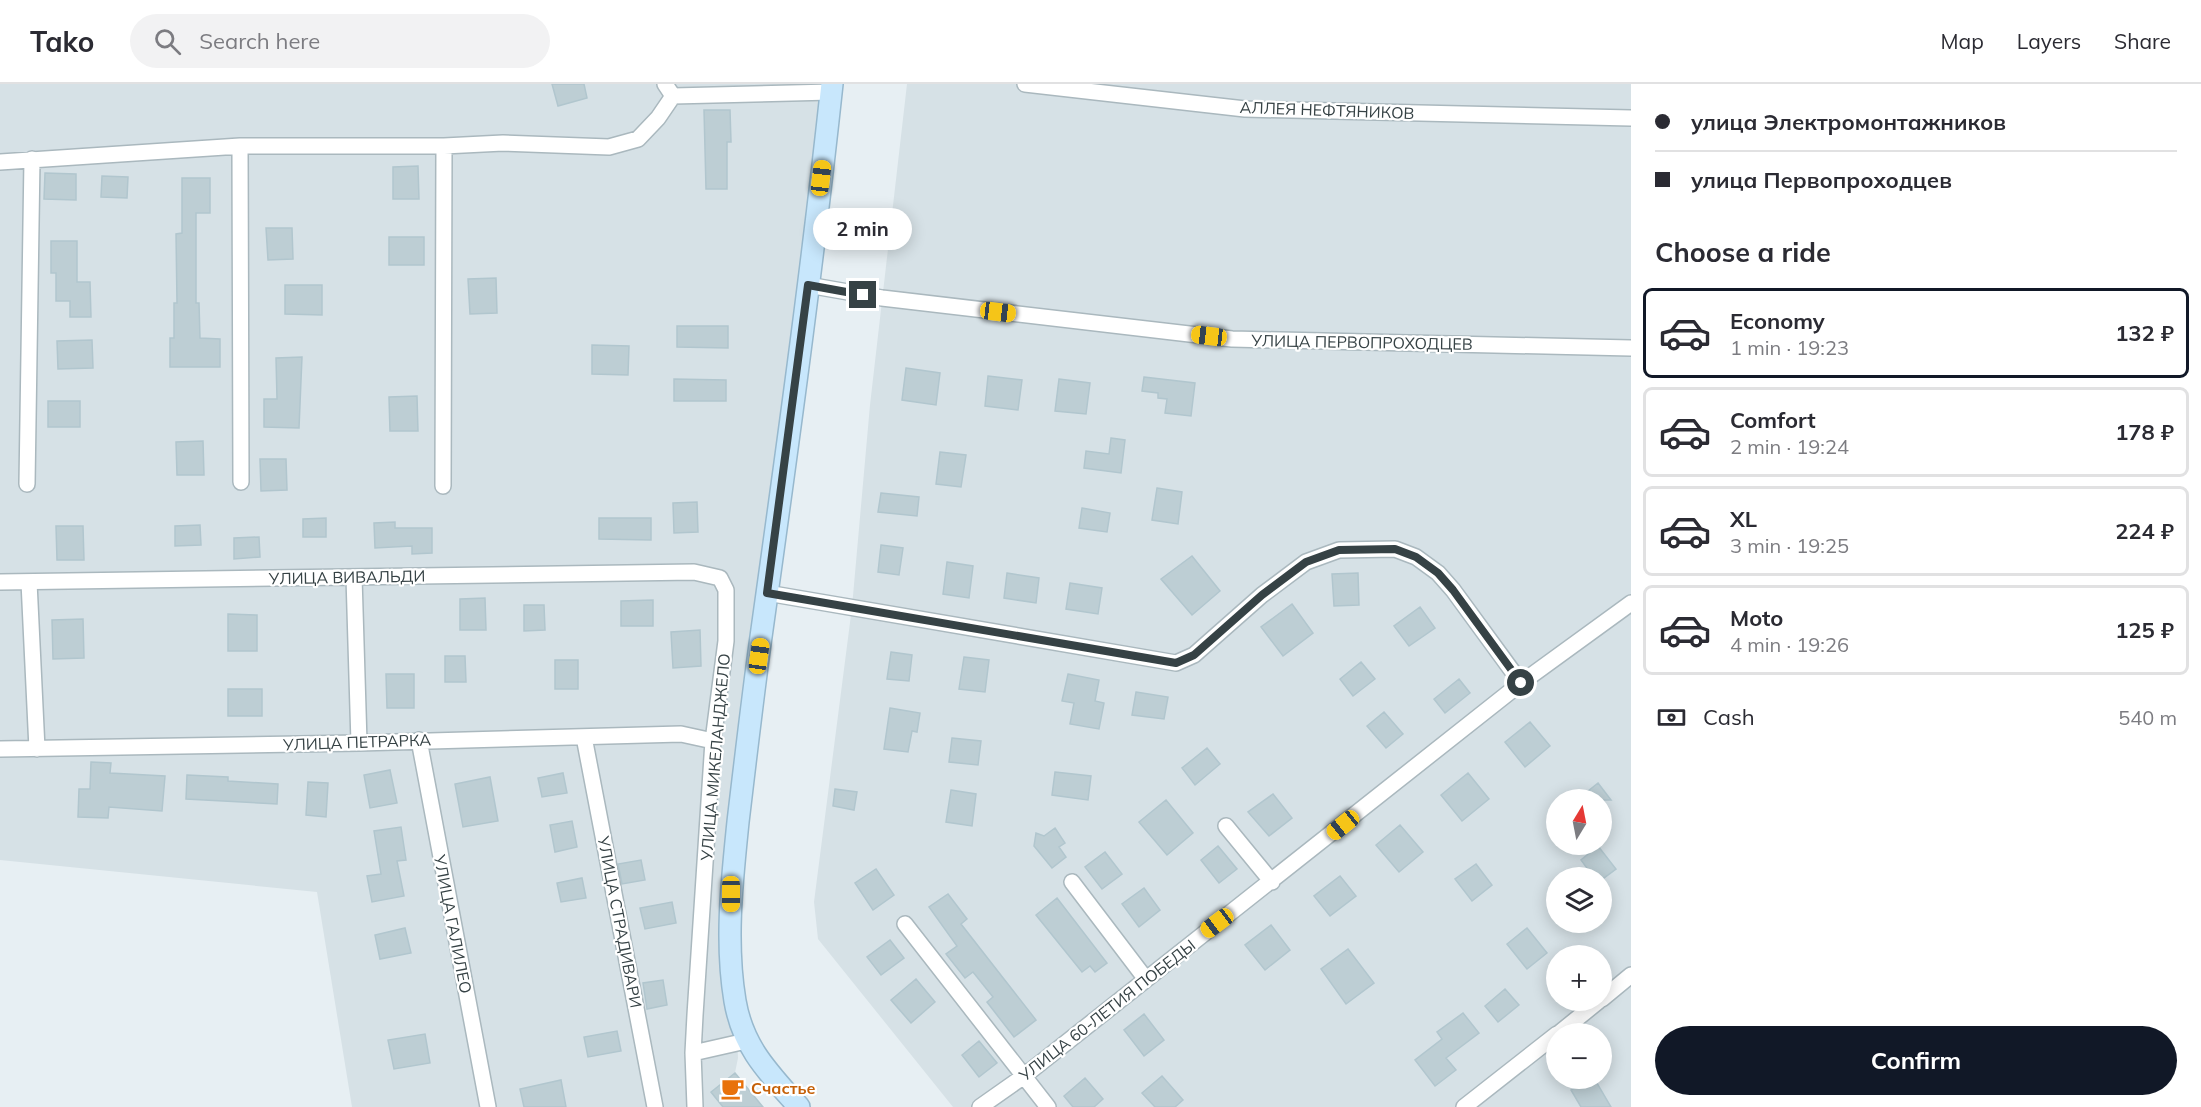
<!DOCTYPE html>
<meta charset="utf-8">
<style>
body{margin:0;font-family:Mulish,sans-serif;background:#f2f2f3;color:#2b2b33;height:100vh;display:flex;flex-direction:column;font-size:22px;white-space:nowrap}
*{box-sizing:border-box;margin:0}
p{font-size:20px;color:#7c7c81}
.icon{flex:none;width:33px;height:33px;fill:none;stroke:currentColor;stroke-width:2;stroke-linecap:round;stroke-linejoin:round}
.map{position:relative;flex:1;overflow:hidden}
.side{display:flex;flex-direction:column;background:#fff;width:570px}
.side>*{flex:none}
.banner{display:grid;align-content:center;height:132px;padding:0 24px;background:#fff}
.needle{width:39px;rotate:10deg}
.controls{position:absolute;left:1546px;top:705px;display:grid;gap:12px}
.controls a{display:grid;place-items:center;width:66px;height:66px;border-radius:50%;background:#fff;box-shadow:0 3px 15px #0003;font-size:30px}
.end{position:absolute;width:27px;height:27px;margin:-14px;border:8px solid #364245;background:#fff;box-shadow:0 0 0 3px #fff}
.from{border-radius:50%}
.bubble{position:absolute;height:42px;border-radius:21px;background:#fff;box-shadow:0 3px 15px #0003;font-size:20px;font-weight:700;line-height:42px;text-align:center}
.car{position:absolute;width:18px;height:36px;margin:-18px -9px;border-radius:8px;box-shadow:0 0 4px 2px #0007;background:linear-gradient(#f5c518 24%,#345 0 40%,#f5c518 0 76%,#345 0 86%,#f5c518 0)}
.banner b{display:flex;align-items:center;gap:21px;height:57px;font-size:22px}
.banner b+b{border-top:2px solid #e1e1e2}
.banner i{width:15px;height:15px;background:#2b2b33}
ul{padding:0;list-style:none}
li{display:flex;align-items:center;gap:18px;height:90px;margin:0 12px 9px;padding:0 12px;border:3px solid #e1e1e2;border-radius:9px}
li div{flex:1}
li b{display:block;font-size:22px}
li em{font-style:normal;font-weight:700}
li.active{border-color:#111827}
li>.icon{width:54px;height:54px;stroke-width:1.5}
h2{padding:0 24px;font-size:27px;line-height:72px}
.pay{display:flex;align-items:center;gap:15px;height:66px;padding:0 24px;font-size:22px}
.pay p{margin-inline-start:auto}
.primary-button{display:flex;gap:12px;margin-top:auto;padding:12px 24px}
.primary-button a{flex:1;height:69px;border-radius:36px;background:#111827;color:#fff;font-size:24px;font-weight:700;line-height:69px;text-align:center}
header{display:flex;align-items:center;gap:36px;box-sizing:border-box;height:84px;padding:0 30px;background:#fff;border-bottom:2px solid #e1e1e2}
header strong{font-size:28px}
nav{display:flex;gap:33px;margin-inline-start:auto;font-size:21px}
.search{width:420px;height:54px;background:#f2f2f3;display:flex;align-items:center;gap:15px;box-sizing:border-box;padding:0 21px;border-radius:33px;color:#7c7c81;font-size:22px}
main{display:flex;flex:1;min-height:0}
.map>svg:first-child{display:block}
.residential{fill:#d6e1e6;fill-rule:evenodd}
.building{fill:#bdced4;stroke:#b1c6ce;stroke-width:1.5}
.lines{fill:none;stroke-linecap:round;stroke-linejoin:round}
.street-casing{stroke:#aab8be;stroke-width:18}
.secondary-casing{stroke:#97b8cd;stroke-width:24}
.street{stroke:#fff;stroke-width:15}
.secondary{stroke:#c8e7fc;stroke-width:21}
.route{stroke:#364245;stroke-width:8}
.labels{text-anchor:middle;stroke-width:4.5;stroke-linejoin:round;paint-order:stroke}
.street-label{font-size:16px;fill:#364245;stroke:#fff}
.food-label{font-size:16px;font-weight:bold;fill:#c56008;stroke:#fff;text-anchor:start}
</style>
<header>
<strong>Tako</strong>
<div class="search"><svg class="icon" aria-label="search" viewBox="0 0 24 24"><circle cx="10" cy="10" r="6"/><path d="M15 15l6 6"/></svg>Search here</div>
<nav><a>Map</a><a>Layers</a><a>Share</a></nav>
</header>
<main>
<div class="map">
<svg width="1631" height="1023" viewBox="0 0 1631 1023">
<rect width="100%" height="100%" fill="#e7eff3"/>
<!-- residential -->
<path class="residential" d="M0,0H830L731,810L738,974L728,1023H352L317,808L0,776Z
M907,0H1631V1023H953L818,855L814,818L852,523L870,321ZM1557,716H1602V760H1557ZM1557,794H1602V838H1557ZM1557,872H1602V916H1557ZM1557,950H1602V994H1557Z"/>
<!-- building -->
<path class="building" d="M552,0H584L587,14L558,22Z
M704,26H730L731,58H727V105H706Z
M418,82L419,115H393V83Z
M45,89L76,90V116L44,115Z
M102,92L128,93L127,114L101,113Z
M182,94H210V129H196V219H199L200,254L220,255V283H170V254H174V219H177L176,150L182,149Z
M266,144H292L293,175L268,176Z
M389,153H424V181H389Z
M51,157H77V198H90L91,233H70V217H56V189H51Z
M496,194L497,229L470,230L468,195Z
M285,201H322V231L285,230Z
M677,242H728V264L677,263Z
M92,256L93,284L58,285L57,257Z
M592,261L629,262L628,291L592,290Z
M302,273L299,344L264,343V315H277L276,274Z
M906,284L940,289L936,321L902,316Z
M988,292L1022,296L1018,326L985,322Z
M1144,293L1195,299L1191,332L1165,329L1167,315L1158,314V309L1142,307Z
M674,295L726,296V317H674Z
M1059,295L1090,299L1086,330L1055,327Z
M417,312L418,347H390L389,313Z
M48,317H80V343H48Z
M1111,354L1125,356L1121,389L1084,384L1086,367L1109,370Z
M203,357L204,391H177L176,358Z
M940,368L966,371L961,403L936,400Z
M260,375H286L287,406L261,407Z
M1157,404L1182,408L1178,440L1152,436Z
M881,409L919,413L917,432L878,428Z
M697,418L698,448L674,449L673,419Z
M1082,424L1110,429L1107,448L1079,444Z
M326,434V453H303V435Z
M599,434H651V456L599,455Z
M395,438V444H432V469L412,470V462L375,464L374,439Z
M200,441L201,461L175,462V442Z
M56,442H83L84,476H57Z
M259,453L260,473L234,475V454Z
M881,461L903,464L899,491L878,488Z
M1192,472L1220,507L1192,531L1161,495Z
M947,478L973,482L969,514L943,510Z
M1007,489L1039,494L1036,519L1004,514Z
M1358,489L1359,521L1334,522L1332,490Z
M1070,499L1102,504L1098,530L1066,525Z
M485,514L486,546H460V515Z
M653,516V542H621V517Z
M1292,520L1313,549L1283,572L1261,543Z
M524,521H544L545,546L524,547Z
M1420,523L1435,544L1409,562L1394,542Z
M228,530L257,531V567H228Z
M83,535L84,574L53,575L52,536Z
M700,546L701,582L673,584L671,548Z
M891,568L912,571L909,597L887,595Z
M445,572H465L466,598H445Z
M964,573L989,576L985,608L959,605Z
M555,576H578V605H555Z
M1361,578L1375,595L1353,612L1340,595Z
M386,590H414V624H387Z
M1068,590L1099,596L1095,617L1104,619L1099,645L1070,640L1074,619L1062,617Z
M1459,595L1470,609L1445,629L1434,615Z
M228,605H262V632H228Z
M1136,608L1168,613L1164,635L1132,631Z
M890,624L920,629L917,648L912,647L908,668L884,665Z
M1384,628L1403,650L1386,664L1367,642Z
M1530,638L1550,662L1525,683L1505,658Z
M952,654L981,657L978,681L949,678Z
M1207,664L1220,680L1195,701L1182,684Z
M91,678L111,679L110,689L165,692L162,727L109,723L108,734L78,733L79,705H90Z
M390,686L397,719L370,724L364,691Z
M1055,688L1091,692L1088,716L1052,711Z
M563,689L567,709L542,713L538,694Z
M1468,689L1489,715L1462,737L1441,711Z
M187,691L228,693V697L278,700L277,720L186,715Z
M490,693L498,737L463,743L455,700Z
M308,698L328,699L326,733L306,731Z
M1598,699L1611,716H1577Z
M835,705L857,708L854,726L833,722Z
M951,706L976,710L972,742L946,738Z
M1273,710L1292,734L1269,752L1248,728Z
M1166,716L1193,749L1167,771L1139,738Z
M572,737L577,763L555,768L550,741Z
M1400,741L1423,768L1399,788L1376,761Z
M401,743L406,776L397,777L404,812L372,818L367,792L381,790L374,747Z
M1055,744L1065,759L1059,763L1066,773L1052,784L1034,762L1036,749L1044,752Z
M1218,762L1237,785L1219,799L1201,776Z
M1598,762L1616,785L1604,794H1594L1581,776Z
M1105,768L1122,790L1102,805L1085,783Z
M641,776L645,796L622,800L618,780Z
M1476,780L1492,801L1472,817L1455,795Z
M876,785L894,811L873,826L855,799Z
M1340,792L1356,812L1330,832L1314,812Z
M582,794L586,814L561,818L557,799Z
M1144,804L1160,826L1139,843L1122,820Z
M948,810L967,835L961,840L1036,936L1014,953L987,918L993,913L973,888L965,894L946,870L957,862L929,823Z
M1057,814L1107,879L1095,888L1090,882L1082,888L1036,831Z
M672,818L676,839L645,845L640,824Z
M1271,841L1290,866L1265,886L1245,861Z
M405,844L411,869L380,875L375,851Z
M1527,844L1547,869L1527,885L1507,860Z
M890,856L904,874L881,891L867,873Z
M1348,865L1374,899L1346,920L1321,885Z
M916,895L935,918L911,939L891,916Z
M663,896L667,921L647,925L643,899Z
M1505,905L1519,921L1498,938L1485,922Z
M1463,929L1479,949L1446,974L1456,986L1435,1002L1415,976L1442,955L1437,948Z
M1144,930L1164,956L1144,972L1124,946Z
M617,947L621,967L588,973L584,953Z
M425,950L430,979L394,985L388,956Z
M979,957L997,979L979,993L962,971Z
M735,989L763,1023H723L711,1008Z
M1162,992L1183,1016L1175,1023H1155L1142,1009Z
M1085,994L1103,1015L1094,1023H1073L1064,1012Z
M1592,994H1594L1611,1023H1581L1571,1006Z
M561,996L566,1023H524L520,1005Z"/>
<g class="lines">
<defs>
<path id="street" d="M665,0L673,12L831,8
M1025,0L1245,25L1631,34
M240,62L241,398
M0,78L240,62H444L503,59L609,63L638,55L658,34L673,12
M808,201L882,214L1232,255L1631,264
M27,400L32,75
M443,402L444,62
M354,493L359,659
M0,498L694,488L720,494L726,506V557L713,657L695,931L693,969L695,1023
M29,498L37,665
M767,509L1176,579L1194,571L1262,511L1306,478L1339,466L1395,465L1416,473L1438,489L1453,506L1521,599
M584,653L655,1023
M419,656L488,1023
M0,665L359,659L681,650L713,657
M1226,742L1272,798
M1072,798L1145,894
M905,840L1048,1023
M1602,915L1631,891
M1558,950L1600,916
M693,969L746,957
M980,1023L1024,992L1521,599L1631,519
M1464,1023L1557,950"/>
<path id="secondary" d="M799,1023C769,989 743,964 735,917C725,858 732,797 738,738C745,679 752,619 760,560C786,374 812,187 832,0"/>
</defs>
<!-- street casing -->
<use href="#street" class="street-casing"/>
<!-- secondary casing -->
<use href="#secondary" class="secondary-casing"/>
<!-- street -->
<use href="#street" class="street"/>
<!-- secondary -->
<use href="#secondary" class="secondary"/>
</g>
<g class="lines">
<!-- route -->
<path class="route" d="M863,211L808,201L767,509L1176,579L1194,571L1262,511L1306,478L1339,466L1395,465L1416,473L1438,489L1453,506L1521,599"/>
</g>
<!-- icons -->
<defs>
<symbol id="cafe-bare" viewBox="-9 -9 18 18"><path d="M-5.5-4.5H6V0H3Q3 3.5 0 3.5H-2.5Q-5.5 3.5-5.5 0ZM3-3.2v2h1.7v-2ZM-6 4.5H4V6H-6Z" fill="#e8710a" stroke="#fff" stroke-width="2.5" paint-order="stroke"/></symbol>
</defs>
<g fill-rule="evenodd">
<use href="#cafe-bare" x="716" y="988" width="33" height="33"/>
</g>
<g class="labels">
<!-- street labels -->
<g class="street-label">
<text transform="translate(1327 26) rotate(2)" y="6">АЛЛЕЯ НЕФТЯНИКОВ</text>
<text transform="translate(1362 258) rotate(1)" y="6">УЛИЦА ПЕРВОПРОХОДЦЕВ</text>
<text transform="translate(347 493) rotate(-1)" y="6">УЛИЦА ВИВАЛЬДИ</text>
<text transform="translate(357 658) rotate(-2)" y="6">УЛИЦА ПЕТРАРКА</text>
<text transform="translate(715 673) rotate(-85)" y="6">УЛИЦА МИКЕЛАНДЖЕЛО</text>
<text transform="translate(620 838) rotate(79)" y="6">УЛИЦА СТРАДИВАРИ</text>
<text transform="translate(453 840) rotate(79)" y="6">УЛИЦА ГАЛИЛЕО</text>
<text transform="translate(1107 926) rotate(-38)" y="6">УЛИЦА 60-ЛЕТИЯ ПОБЕДЫ</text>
</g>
<!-- food labels -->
<g class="food-label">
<text x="751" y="1010">Счастье</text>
</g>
</g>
</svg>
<div class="controls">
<a><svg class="needle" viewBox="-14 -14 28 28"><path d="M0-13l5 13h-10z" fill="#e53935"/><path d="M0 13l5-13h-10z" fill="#7c7c81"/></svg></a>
<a><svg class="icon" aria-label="layers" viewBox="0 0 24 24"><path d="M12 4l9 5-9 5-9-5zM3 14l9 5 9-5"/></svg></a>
<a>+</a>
<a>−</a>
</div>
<i class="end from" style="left:1521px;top:599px"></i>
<i class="end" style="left:863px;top:211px"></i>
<div class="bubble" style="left:813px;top:124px;width:99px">2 min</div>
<i class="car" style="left:821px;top:94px;rotate:7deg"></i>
<i class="car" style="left:998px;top:228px;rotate:97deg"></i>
<i class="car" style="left:1209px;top:252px;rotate:277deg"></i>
<i class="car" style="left:759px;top:572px;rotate:8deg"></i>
<i class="car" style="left:1343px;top:741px;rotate:231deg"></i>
<i class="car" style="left:731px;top:810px;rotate:180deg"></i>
<i class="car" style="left:1217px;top:839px;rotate:233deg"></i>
</div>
<section class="side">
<div class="banner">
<b><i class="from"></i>улица Электромонтажников</b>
<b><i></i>улица Первопроходцев</b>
</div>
<h2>Choose a ride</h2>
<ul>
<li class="active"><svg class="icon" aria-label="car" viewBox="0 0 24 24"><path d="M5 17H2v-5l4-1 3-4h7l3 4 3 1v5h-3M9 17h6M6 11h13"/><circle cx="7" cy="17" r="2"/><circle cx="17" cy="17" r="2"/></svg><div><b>Economy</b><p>1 min · 19:23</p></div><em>132 ₽</em></li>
<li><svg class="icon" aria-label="car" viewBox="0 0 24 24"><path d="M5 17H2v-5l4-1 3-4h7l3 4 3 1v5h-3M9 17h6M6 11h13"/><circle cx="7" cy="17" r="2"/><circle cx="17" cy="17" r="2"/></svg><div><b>Comfort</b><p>2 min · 19:24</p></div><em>178 ₽</em></li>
<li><svg class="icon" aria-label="car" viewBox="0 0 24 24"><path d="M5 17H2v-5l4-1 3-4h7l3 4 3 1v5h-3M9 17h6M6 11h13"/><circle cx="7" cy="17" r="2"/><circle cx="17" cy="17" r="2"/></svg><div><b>XL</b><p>3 min · 19:25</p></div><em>224 ₽</em></li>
<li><svg class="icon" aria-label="car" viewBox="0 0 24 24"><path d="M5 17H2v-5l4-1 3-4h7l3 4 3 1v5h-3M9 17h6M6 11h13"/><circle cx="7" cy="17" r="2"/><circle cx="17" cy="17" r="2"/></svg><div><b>Moto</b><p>4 min · 19:26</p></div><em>125 ₽</em></li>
</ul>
<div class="pay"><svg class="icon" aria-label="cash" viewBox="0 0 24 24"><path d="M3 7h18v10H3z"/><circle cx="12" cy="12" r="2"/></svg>Cash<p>540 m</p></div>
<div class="primary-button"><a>Confirm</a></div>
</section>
</main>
